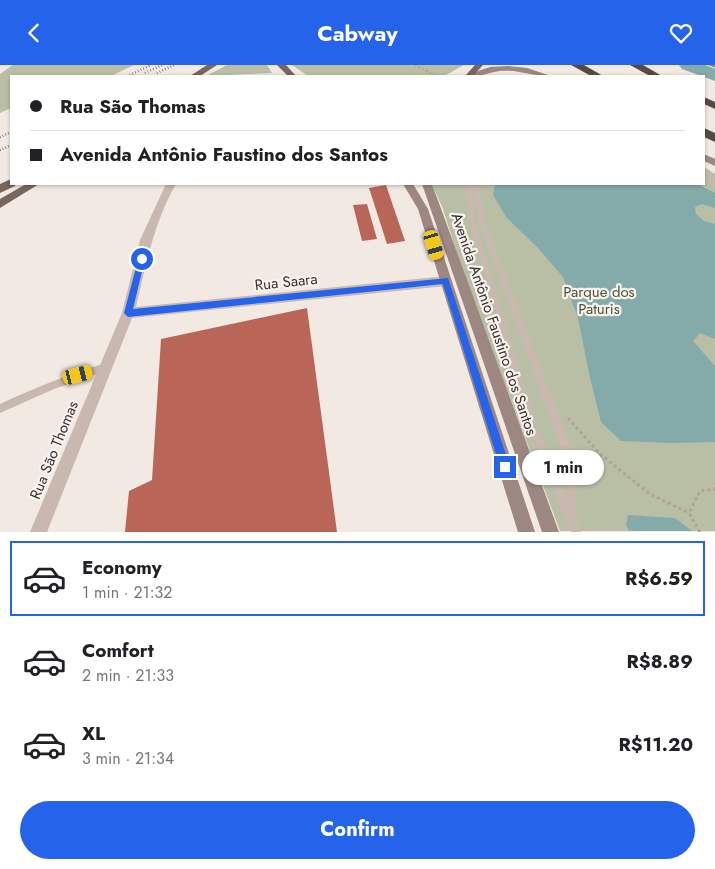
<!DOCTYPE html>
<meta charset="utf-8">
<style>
body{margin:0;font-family:Jost,sans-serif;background:#f6f6f6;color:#202124;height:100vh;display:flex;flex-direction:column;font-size:19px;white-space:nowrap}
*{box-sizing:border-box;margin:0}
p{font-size:16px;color:#757577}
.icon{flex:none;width:28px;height:28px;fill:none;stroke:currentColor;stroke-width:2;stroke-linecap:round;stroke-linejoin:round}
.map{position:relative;height:467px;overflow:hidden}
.details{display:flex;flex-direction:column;background:#fff;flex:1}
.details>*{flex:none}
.top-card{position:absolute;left:10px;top:10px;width:695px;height:110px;border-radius:0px;box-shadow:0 1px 4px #0004;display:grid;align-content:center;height:110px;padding:0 20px;background:#fff}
.end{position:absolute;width:22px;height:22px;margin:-11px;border:6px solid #2563eb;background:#fff;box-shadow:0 0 0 2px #fff}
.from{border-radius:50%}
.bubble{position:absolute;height:35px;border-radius:18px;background:#fff;box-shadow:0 1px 4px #0004;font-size:16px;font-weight:700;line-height:35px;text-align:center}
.car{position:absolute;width:15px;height:30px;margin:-15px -8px;border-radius:6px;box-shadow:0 0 4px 1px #0007;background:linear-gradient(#f5c518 24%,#345 0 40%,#f5c518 0 76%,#345 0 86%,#f5c518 0)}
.top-card b{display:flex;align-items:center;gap:18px;height:48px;font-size:19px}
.top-card b+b{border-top:1px solid #e0e0e0}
.top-card i{width:12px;height:12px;background:#202124}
ul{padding:9px 0 0;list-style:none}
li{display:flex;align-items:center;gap:15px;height:75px;margin:0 10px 8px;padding:0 10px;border:2px solid transparent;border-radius:0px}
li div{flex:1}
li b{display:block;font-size:19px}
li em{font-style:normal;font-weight:700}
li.selected{border-color:#2563eb}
li>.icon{width:45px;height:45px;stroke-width:1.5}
.cta{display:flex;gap:10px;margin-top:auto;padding:10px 20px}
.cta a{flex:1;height:58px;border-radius:30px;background:#2563eb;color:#fff;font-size:20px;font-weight:700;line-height:58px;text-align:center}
header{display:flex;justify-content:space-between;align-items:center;height:65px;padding:0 20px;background:#2563eb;color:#fff;font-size:22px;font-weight:700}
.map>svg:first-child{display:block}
.green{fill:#b9bfa4}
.water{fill:#84aba9}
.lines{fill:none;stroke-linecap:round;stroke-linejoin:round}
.river{fill:#84aba9;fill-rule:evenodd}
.building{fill:#b96659}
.path-far1{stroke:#b4a299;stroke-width:2;stroke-dasharray:2 2;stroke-linecap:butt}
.path{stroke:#b4a299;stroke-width:3;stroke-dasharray:3 3;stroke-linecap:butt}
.service{fill:#c9b8af;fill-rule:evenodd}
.minor{fill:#c9b8af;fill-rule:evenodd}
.secondary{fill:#9c8881;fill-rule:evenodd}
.primary{fill:#78655f;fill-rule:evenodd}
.motorway{fill:#584945;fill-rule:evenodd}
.rail{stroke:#382f2c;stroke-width:2.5;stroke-dasharray:0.5 2.5;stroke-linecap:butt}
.route{fill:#2563eb}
.labels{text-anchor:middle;stroke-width:4.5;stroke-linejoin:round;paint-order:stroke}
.street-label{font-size:15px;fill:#382f2c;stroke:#f9f3ef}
.park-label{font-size:15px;fill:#4c5433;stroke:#f9f3ef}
</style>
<header><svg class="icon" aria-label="back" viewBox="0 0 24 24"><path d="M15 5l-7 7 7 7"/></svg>Cabway<svg class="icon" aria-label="heart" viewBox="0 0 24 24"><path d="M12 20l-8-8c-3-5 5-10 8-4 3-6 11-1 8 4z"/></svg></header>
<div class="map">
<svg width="715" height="467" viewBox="0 0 715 467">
<rect width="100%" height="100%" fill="#f1e9e2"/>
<!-- green -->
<path class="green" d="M13,0H134L111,11H11V43L0,48V9Z
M227,0H267L272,8L206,11Z
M292,0H464L444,11H308Z
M704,102L715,109V466H560L461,201L443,144L432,119H704Z"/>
<!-- water -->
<path class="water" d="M495,119H697L715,128V143L702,139L695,142L696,149L704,156L715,159V274L700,268L693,276L715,301V377L672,378L621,376L601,357L590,313L578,253L563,212L537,182L506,152L493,130Z
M628,450L675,453L692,466H629L626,460Z"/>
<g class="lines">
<!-- river -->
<path class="river" d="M679,0H705L715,4V16L682,4Z"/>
</g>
<!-- building -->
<path class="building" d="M386,120L405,176L387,179L369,123Z
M367,139L377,174L362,176L353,140Z
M307,243L337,467H125L129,426L152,415L161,274Z"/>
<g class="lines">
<!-- path-far1 -->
<path class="path-far1" d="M415,0L436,11"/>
<!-- path -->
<path class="path" d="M568,353L600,389L650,429L689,448
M700,467L689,448L700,426L715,424"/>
<!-- service -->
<path class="service" d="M704,104L715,109V114L704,109Z
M704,111L715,117V122L704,116Z
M466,119H472L474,152L535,357L567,433L568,402L477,151L473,119H479L483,151L578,402L576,454L581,467H571L527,357L468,152Z
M106,298L109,299L110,302L109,305L54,324L0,348V339C34,323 69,309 106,298Z"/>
<!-- minor -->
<path class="minor" d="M166,119H176C154,157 146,199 136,242L446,211L450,212L452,216L450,220L446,221L132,253L47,467H30L122,248L140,175Z"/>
<!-- secondary -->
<path class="secondary" d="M708,0H715V3Z
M508,1L527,3L551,11C534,12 518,4 500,6C489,7 476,14 466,10L490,2Z
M704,89L715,94V101L704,96Z
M403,119H413L428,144L535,467H518L418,144Z
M422,119H432L559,467H542Z"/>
<!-- primary -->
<path class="primary" d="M207,0H217L200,11H190Z
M277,0H286L296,11H288Z
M475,0H483L473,11H465Z
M11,114V119H16L15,121L0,128V119Z
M26,119H39L0,143V134Z"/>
<!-- motorway -->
<path class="motorway" d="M571,0H584L603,11H591Z
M630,0H643L662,11H650Z
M704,32L715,37V44L704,39Z
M704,63L715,68V77L704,72Z"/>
<!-- rail -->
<path class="rail" d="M145,8L162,0
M157,8L174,0
M127,11L151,0
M0,72L11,67
M0,85L11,80"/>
</g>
<!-- route -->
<path class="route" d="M139,191H144L145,194L133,244L448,213L510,402L508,405H501L500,402L443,219L128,252L124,248Z"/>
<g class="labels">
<!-- street labels -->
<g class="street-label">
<text transform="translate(286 217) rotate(-6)" y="5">Rua Saara</text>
<text transform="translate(494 259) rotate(71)" y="5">Avenida Antônio Faustino dos Santos</text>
<text transform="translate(54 385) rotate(-68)" y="5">Rua São Thomas</text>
</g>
<!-- park labels -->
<g class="park-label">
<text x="599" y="232">Parque dos<tspan x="599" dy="17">Paturis</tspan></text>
</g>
</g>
</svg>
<i class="end from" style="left:142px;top:194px"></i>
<i class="end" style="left:505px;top:402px"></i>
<div class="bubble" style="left:522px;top:385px;width:82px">1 min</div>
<i class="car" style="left:434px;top:180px;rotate:163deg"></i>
<i class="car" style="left:78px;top:310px;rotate:76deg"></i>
<div class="top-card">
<b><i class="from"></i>Rua São Thomas</b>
<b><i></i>Avenida Antônio Faustino dos Santos</b>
</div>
</div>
<section class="details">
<ul>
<li class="selected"><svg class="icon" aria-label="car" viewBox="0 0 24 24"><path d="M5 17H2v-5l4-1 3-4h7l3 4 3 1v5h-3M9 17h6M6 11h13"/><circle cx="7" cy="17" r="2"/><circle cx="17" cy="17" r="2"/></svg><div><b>Economy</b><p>1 min · 21:32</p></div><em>R$6.59</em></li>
<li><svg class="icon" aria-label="car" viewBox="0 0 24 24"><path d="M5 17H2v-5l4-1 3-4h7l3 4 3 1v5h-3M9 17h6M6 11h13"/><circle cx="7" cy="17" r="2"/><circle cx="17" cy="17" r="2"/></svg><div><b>Comfort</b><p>2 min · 21:33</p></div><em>R$8.89</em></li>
<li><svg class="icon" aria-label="car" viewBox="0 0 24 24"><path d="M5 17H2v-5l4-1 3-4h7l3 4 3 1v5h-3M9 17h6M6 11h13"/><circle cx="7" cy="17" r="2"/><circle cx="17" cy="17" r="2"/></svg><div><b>XL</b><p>3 min · 21:34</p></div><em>R$11.20</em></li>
</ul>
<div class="cta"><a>Confirm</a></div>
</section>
